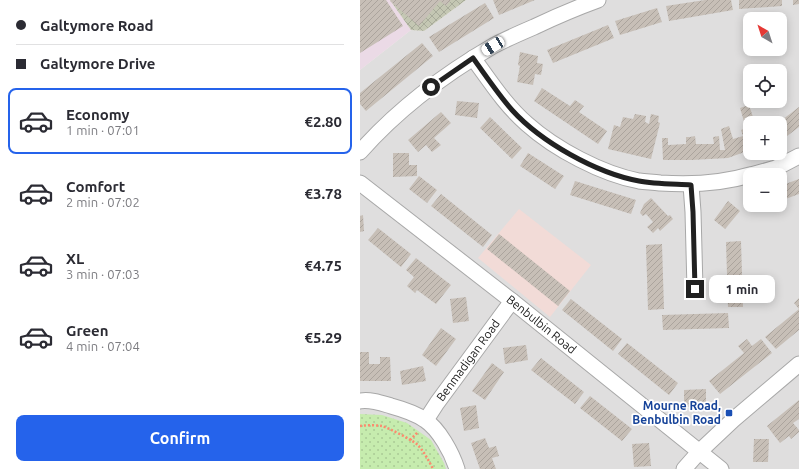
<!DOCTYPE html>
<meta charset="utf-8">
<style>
body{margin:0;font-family:Ubuntu,sans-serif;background:#f2f2f3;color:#2b2b33;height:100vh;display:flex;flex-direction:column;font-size:15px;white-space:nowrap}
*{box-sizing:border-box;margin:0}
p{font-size:13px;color:#7c7c81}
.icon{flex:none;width:22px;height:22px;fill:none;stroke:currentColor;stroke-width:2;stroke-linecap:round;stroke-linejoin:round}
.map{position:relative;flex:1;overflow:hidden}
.panel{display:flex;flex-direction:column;background:#fff;width:360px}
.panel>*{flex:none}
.guide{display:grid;align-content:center;height:88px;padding:0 16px;background:#fff}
.needle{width:26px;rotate:321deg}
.tools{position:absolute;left:383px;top:12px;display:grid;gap:8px}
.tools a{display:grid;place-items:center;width:44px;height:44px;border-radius:8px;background:#fff;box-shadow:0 2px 10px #0003;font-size:20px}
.end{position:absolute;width:18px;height:18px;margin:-9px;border:5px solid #212121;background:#fff;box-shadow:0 0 0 2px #fff}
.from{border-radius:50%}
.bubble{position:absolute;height:28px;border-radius:8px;background:#fff;box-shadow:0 2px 10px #0003;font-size:13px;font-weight:600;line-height:28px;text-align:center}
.car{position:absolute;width:12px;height:24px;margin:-12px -6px;border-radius:5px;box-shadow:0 0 3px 1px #0007;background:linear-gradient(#fff 24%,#345 0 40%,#fff 0 76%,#345 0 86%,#fff 0)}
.guide b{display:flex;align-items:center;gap:14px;height:38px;font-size:15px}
.guide b+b{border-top:1px solid #e1e1e2}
.guide i{width:10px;height:10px;background:#2b2b33}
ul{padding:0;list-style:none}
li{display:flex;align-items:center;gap:12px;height:66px;margin:0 8px 6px;padding:0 8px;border:2px solid transparent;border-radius:8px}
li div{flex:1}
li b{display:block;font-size:15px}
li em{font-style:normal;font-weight:600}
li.current{border-color:#2563eb}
li>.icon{width:36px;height:36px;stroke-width:1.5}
.button{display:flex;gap:8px;margin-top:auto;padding:8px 16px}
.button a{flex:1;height:46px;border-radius:8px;background:#2563eb;color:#fff;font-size:16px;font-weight:600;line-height:46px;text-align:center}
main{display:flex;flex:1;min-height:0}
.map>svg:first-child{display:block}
.residential{fill:#dfdede;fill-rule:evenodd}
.commercial{fill:#f2dbd7}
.industrial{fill:#ebdae6}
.construction{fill:url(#construction-cross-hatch)}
.grass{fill:url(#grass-dots)}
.building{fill:url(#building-hatch)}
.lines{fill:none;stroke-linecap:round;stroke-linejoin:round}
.minor-casing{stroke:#a8a8a8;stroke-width:17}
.path{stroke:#fc8c6e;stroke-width:2.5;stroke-dasharray:2 2;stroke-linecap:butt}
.minor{stroke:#fff;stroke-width:15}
.route{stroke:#212121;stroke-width:5}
.transit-dot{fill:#1a4fb4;stroke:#fff;stroke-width:1.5}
.labels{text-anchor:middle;stroke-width:3.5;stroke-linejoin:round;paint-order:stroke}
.street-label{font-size:12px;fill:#212121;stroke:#fff}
.transit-label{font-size:12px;font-weight:bold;fill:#164399;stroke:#fff;text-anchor:end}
</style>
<main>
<section class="panel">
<div class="guide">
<b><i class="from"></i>Galtymore Road</b>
<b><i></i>Galtymore Drive</b>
</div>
<ul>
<li class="current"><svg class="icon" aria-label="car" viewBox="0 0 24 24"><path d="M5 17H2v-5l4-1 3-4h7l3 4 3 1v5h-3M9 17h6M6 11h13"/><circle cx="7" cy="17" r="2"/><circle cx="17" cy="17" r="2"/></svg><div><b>Economy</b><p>1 min · 07:01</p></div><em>€2.80</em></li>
<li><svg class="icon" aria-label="car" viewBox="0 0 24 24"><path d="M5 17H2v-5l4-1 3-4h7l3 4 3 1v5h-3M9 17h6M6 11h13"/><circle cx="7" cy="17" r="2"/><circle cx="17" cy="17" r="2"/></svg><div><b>Comfort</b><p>2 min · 07:02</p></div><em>€3.78</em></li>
<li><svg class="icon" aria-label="car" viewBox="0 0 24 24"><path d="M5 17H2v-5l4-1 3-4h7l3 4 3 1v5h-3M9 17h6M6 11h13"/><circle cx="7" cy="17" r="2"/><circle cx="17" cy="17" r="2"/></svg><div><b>XL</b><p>3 min · 07:03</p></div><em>€4.75</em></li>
<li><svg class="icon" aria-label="car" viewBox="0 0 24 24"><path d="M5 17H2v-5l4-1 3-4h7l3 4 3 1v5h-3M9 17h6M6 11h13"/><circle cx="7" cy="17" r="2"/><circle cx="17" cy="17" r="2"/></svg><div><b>Green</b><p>4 min · 07:04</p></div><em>€5.29</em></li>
</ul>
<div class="button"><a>Confirm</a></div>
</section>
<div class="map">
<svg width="439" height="469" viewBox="0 0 439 469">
<defs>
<pattern id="construction-cross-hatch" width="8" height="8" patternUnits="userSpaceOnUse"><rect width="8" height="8" fill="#c4c7b3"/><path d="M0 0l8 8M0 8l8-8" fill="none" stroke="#a8ab9a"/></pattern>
<pattern id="grass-dots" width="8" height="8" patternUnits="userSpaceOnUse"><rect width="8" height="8" fill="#c6ecae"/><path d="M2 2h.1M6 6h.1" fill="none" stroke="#aaca95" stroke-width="1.8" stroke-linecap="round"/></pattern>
<pattern id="building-hatch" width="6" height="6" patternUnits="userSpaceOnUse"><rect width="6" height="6" fill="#c7bfb7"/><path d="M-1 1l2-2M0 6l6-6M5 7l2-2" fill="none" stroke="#aba49d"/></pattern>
</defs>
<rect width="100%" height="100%" fill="#f2efe8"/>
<!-- residential -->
<path class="residential" d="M106,0H439V469H0V70L51,30L64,31ZM390,19H420V49H390ZM390,71H420V101H390ZM390,123H420V153H390ZM390,175H420V205H390Z"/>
<!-- commercial -->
<path class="commercial" d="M159,209L231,265L190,317L118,258Z"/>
<!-- industrial -->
<path class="industrial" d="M0,0H30L51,30L0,70Z"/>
<!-- construction -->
<path class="construction" d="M30,0H106L64,31L51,30Z"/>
<!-- grass -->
<path class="grass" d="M0,414L22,415L47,423L71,440L84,463L86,469H0Z"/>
<!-- building -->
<path class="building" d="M0,0H26L43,26L0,53Z
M31,0H91L86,6L80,1L59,26L30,1Z
M133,0H175L139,15Z
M345,0H371L373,10L309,21L306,6Z
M379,0H422V6L379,9Z
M433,0H439V4L433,5Z
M125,3L134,18L79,52L69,37Z
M297,8L302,22L260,35L255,21Z
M248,25L254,38L193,63L187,50Z
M62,43L73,56L6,111L0,104V93Z
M160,52L178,56L177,63L183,64L181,75L175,74L173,85L157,82L160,66L158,65Z
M182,88L210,106L215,100L224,106L219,112L247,131L238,144L174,101Z
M97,101L119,103L117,118L95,115Z
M389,105L395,123H390V150L368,158L332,160H303L302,138H308V145L326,144V137H330L335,136L336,144H354L353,137L359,136L360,150H365L361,129L369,126L373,139L383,136L381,130L386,128L380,108Z
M439,107V127L427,136L420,127V123H418Z
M81,112L91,123L74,138L81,145L72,152L66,145L58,152L48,140Z
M275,114L286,116L285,122L289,124L291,114L299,116L298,122L300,123L291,159L248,149L254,125L260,127L263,117L273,119Z
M130,117L162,148L152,159L120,128Z
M33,153H49V165H57V176L33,177Z
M168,153L204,176L195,189L160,166Z
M59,176L77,190L67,203L49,189Z
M439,179V194L420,201V186Z
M215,181L276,200L271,214L210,195Z
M81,194L132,235L123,247L71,206Z
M291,198L308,216L310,215L313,219L300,231L298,228L293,233L287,227L293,222L286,214L283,216L280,213L284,204Z
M368,201L380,211L365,229L354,220Z
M390,205H408L392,211Z
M3,215L4,231L0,232V216Z
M18,228L51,254L41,267L8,240Z
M139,234L210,291L198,306L127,249Z
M381,241L383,307H368L366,242Z
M302,244L304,309L288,310L286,245Z
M56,258L91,285L76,304L57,290L55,293L47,286L54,277L46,270Z
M106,297L109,321L93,323L90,299Z
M439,298V330L416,349L405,337L439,309L434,303Z
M211,299L262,339L253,351L202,310Z
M368,313L369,328L303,330L302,315Z
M81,328L96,339L76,366L62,355Z
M387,339L392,346L401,339L412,353L360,394L349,381L384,353L378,346Z
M267,343L318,383L309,395L258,354Z
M166,345L168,360L145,364L143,348Z
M0,352H9V364H20V357H30L31,381H0Z
M181,358L224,392L215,404L171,370Z
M132,363L144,372L125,400L112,391Z
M63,366L66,381L42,385L40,371Z
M346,389V406L324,407V390Z
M230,396L272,429L262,441L220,408Z
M439,400V419L433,423L439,430V432L431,439L429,436L420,443L407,426Z
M116,405L119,428L104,431L100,408Z
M125,438L129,448L136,446L139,456L132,458L136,469H120L111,443Z
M394,439H409L408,462H393Z
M289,443L291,466L274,467L272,444Z"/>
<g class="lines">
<defs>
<g id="minor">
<path d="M113,58C130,81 145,105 167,124C195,149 242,174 279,181C286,182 293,182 300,183C331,185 360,184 390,175"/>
<path d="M0,152C37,110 85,74 133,46C146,39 160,33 174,27C195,17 216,8 238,0"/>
<path d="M391,175L416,168L439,156"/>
<path id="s1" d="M0,183L152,301L361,469"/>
<path d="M331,185L333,212L335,289"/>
<path d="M0,401C10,399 21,403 31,406C42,409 55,413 65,420C79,429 92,453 97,469"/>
<path id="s2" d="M66,420L77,403L152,301"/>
<path d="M324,469L339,452L373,420L439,364"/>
</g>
</defs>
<!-- minor casing -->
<use href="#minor" class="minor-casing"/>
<!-- path -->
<path class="path" d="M0,426C6,425 15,425 22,426C29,428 52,440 58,445C64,452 69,461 73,469
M50,440L58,432"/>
<!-- minor -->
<use href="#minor" class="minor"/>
</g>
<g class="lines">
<!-- route -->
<path class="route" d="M71,87L113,58C126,76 138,94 152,110C181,142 236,173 279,181C294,184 315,184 331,185L333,212L335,289"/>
</g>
<!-- markers -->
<rect class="transit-dot" x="365" y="409" width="8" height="8" rx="2"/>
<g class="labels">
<!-- street labels -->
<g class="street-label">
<text dy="4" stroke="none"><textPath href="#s1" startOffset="230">Benbulbin Road</textPath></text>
<text dy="4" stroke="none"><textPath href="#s2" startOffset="73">Benmadigan Road</textPath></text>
</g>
<!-- transit labels -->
<g class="transit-label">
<text x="361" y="410">Mourne Road,<tspan x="361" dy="14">Benbulbin Road</tspan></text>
</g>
</g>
</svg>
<div class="tools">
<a><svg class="needle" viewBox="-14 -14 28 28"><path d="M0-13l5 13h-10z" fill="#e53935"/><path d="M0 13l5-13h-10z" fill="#7c7c81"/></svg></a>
<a><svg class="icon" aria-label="locate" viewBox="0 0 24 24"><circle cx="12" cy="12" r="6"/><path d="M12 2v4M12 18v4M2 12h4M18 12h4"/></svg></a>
<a>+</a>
<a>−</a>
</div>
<i class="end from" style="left:71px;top:87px"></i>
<i class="end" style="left:335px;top:289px"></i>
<div class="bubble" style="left:349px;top:275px;width:66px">1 min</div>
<i class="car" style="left:133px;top:46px;rotate:239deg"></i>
</div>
</main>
